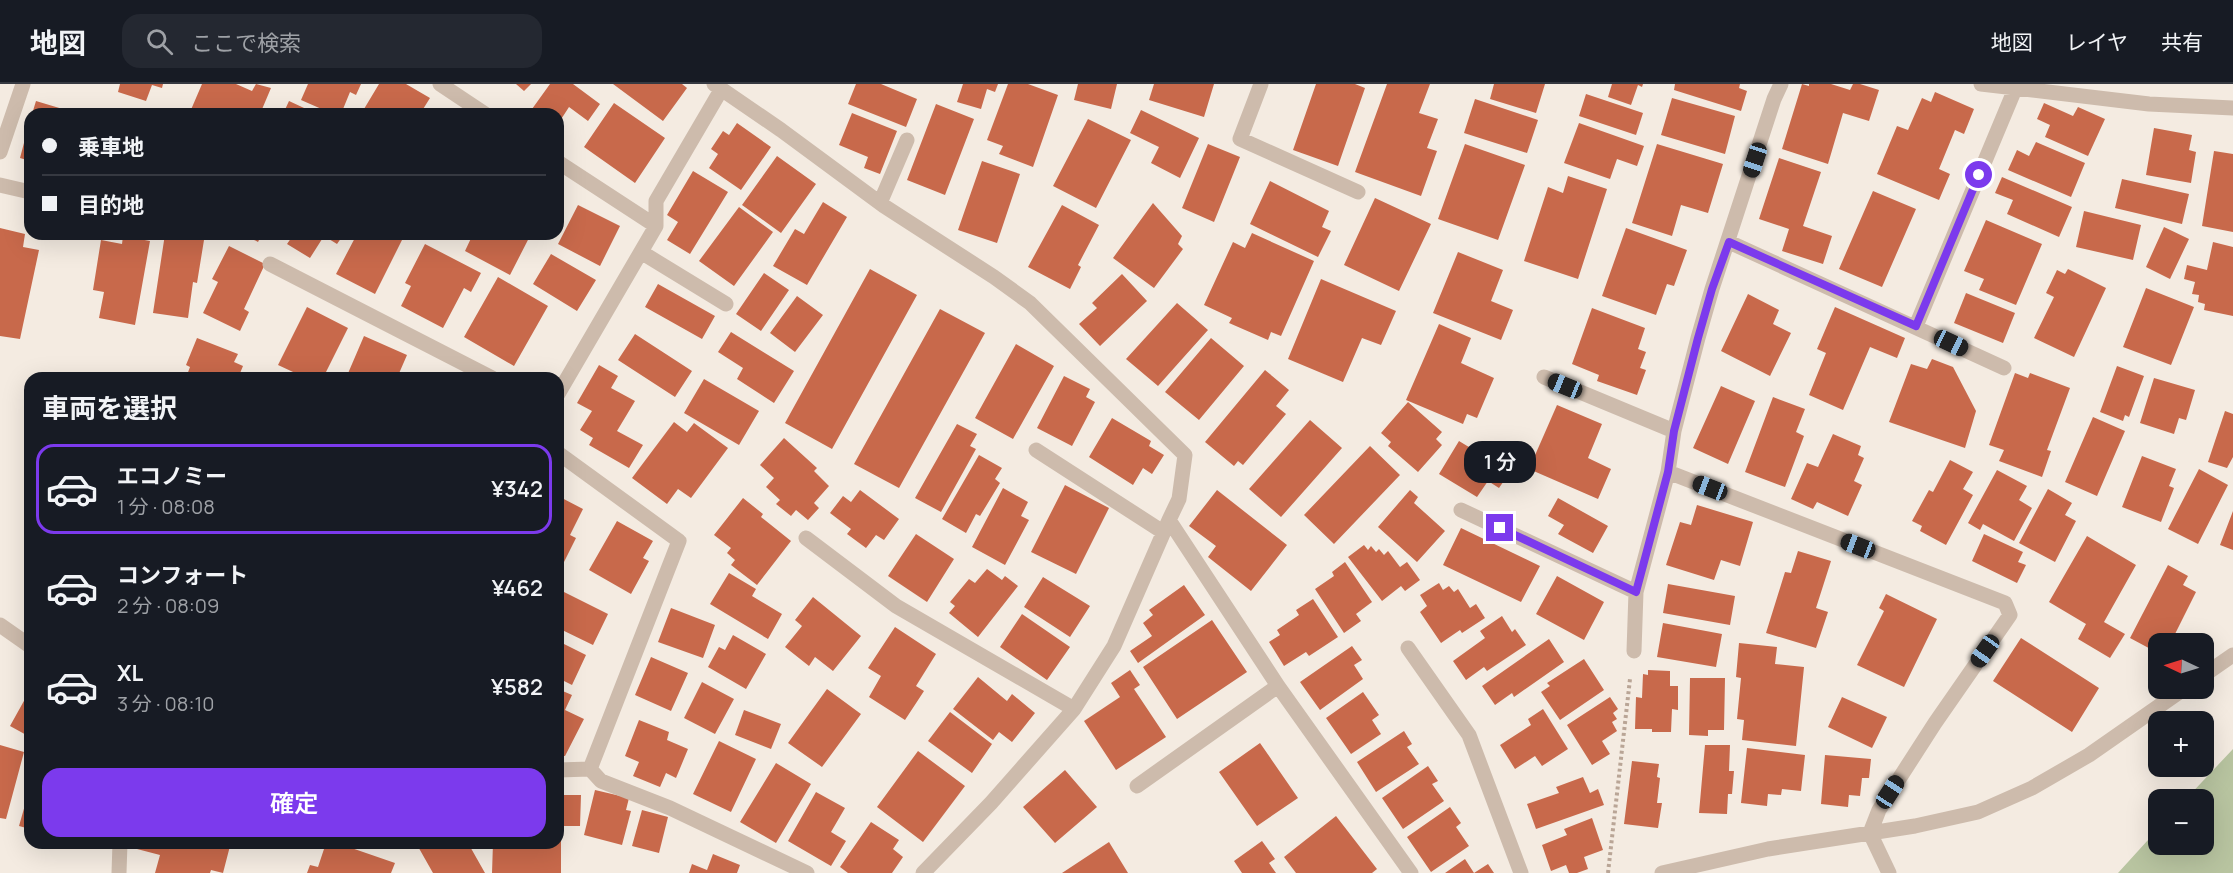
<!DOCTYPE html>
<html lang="ja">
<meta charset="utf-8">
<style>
body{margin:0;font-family:Manrope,"Noto Sans JP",sans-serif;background:#242831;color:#f1f3f6;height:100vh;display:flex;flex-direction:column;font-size:22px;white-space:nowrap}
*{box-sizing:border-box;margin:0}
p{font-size:20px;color:#9ea1a6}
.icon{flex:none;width:33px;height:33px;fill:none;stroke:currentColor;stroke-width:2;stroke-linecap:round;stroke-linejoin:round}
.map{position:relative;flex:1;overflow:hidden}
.side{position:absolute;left:24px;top:288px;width:540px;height:477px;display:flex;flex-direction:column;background:#171b24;border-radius:18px;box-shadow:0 6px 24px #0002}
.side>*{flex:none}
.top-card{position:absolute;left:24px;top:24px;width:540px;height:132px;border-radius:18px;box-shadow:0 6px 24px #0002;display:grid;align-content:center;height:132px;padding:0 18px;background:#171b24}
.needle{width:39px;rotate:274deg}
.tools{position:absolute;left:2148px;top:549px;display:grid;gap:12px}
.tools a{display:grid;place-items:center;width:66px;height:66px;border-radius:12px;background:#171b24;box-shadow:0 6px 24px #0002;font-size:30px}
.end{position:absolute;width:27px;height:27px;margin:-14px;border:8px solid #7c3aed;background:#fff;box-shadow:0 0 0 3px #fff}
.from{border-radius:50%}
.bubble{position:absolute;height:42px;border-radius:18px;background:#171b24;box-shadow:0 6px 24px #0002;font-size:20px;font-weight:600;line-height:42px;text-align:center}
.car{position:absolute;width:18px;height:36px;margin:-18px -9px;border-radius:8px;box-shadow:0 0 4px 2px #0007;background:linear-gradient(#222 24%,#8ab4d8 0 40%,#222 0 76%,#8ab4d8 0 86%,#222 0)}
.top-card b{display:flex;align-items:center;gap:21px;height:57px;font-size:22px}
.top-card b+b{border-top:2px solid #363941}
.top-card i{width:15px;height:15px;background:#f1f3f6}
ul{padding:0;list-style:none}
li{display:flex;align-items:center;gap:18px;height:90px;margin:0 12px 9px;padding:0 6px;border:3px solid transparent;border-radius:18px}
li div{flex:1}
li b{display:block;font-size:22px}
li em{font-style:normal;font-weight:600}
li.active{border-color:#7c3aed}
li>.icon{width:54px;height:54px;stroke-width:1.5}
h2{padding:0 18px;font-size:27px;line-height:72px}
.primary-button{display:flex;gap:12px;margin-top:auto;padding:12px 18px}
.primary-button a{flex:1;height:69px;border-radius:18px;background:#7c3aed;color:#fff;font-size:24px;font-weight:600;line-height:69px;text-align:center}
header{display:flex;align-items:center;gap:36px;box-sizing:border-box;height:84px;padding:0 30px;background:#171b24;border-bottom:2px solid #363941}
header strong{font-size:28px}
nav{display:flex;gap:33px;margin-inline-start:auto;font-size:21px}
.search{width:420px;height:54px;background:#242831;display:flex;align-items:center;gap:15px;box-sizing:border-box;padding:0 21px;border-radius:18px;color:#9ea1a6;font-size:22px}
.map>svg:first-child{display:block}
.green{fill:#b8c4a0}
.building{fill:#c8694b}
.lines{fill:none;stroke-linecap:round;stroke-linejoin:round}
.path{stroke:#b9a596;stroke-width:4;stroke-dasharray:3 3;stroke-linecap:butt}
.minor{stroke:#cdbbac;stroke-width:15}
.route{stroke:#7c3aed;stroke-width:8}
</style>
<header>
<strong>地図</strong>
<div class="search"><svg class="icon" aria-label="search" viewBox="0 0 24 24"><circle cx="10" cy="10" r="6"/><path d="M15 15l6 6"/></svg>ここで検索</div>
<nav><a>地図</a><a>レイヤ</a><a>共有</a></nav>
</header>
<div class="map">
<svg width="2233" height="789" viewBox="0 0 2233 789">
<rect width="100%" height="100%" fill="#f4ebe1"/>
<!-- green -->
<path class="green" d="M2233,665V789H2118L2158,745V760H2204V716L2186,715Z"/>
<!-- building -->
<path class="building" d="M120,0H163L162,4L152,1L146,17L118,8Z
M202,0H236L252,7L256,0L271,4L260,30H194L190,28Z
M308,0H361L356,11L350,8L341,30H333L301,16Z
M379,0H406L430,14L420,30H361Z
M516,0H531L524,7Z
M550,0H573L600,20L588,37L569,23L558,40V30H539L532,25Z
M613,0H682L687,4L663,37Z
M856,0H881L917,15L906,43L848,20Z
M963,0H998L995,8L987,5L981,25L957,18Z
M1008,0H1028L1058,11L1033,83L999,70L1003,62L987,56Z
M1078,0H1117L1111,25L1074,16Z
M1154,0H1214L1204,33L1149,16Z
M1316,0H1355L1365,4L1338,82L1293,66Z
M1387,0H1430L1419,29L1438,35L1427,64L1437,67L1421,112L1355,88Z
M1494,0H1545L1536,29L1490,15Z
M1612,0H1643L1642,3L1638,1L1631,21L1608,13Z
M1675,0H1740L1739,4L1747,7L1741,27L1674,6Z
M1802,0L1809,2V0H1831L1850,6L1853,0H1860L1879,6L1869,37L1843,29L1828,80L1782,65Z
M1935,8L1974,25L1964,50L1955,46L1939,85L1950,90L1939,116L1877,90L1897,42L1908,46L1922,14L1931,18Z
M1586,10L1643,29L1636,51L1579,32Z
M1672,14L1735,32L1725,70L1661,51Z
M1475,15L1538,36L1527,69L1464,49Z
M36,17L76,29V30H32Z
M289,17L317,30H283Z
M614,19L665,54L635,99L584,63Z
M2044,19L2073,32L2078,23L2105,35L2088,72L2045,53L2050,41L2037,35Z
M936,20L974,35L945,111L907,96Z
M1141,26L1199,54L1180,94L1151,79L1159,63L1130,49Z
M852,29L897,47L880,90L864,84L868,73L839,61Z
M1088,35L1131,56L1096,124L1053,102Z
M737,39L771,63L741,106L709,84L718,70L711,65L723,47L729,51Z
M1579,39L1644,62L1637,82L1617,75L1610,95L1564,79Z
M29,40H30V77L20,74Z
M2154,44L2192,51L2189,66L2196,68L2191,99L2146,91Z
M2036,58L2085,79L2071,113L2008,86L2017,66L2029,72Z
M1208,60L1240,73L1214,138L1182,124Z
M1465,60L1525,81L1498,156L1438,135Z
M1657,60L1723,80L1708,129L1681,121L1672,152L1632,139Z
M2214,67L2233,70V148L2202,142Z
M777,72L816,100L781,149L742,121Z
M1779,74L1821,88L1803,142L1832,152L1823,180L1782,167L1789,145L1759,135Z
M982,77L1020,90L997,159L958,146Z
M693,87L728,108L690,170L667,156L678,138L667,131Z
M1568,92L1607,105L1578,195L1524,177L1548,103L1563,109Z
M2002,93L2072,123L2059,153L2007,130L2013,116L1995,109Z
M2122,95L2189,110L2182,140L2115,124Z
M1270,97L1329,127L1322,143L1331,147L1318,173L1250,140Z
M1873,107L1916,125L1882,203L1839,185Z
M1375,114L1431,140L1399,207L1344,181Z
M823,118L847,133L807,201L773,182L795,145L804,150Z
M1153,119L1182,152L1178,160L1183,165L1154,204L1113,174Z
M578,121L620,142L600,182L558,160Z
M1062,121L1099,141L1078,181L1081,183L1070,205L1028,183Z
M739,123L773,148L734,202L699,177Z
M2084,127L2141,141L2133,176L2076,163Z
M1986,136L2042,160L2016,221L1979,206L1984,195L1964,187Z
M2164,143L2189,155L2170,195L2146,183Z
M0,144L25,150L23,163L39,166L20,255L0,252Z
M1626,144L1687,166L1674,202L1667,200L1656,231L1602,212Z
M1252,149L1314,177L1281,252L1271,248L1268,256L1229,239L1232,234L1204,221L1233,158L1245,164Z
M165,150L204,156L197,199L193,198L188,234L153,229Z
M243,150H262L258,158Z
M294,150H344L337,160L324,152L310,174L287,160Z
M357,150H405L375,210L336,190Z
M473,150H531L510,191L465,167Z
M123,152L150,157L135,241L99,234L104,208L93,206L101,156L122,160Z
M2213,158L2233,163V232L2204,226L2205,220L2198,218L2199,211L2192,210L2195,198L2184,195L2187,181L2207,186Z
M425,160L481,189L471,208L464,204L443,244L401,222L411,202L405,199Z
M229,162L265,180L244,225L249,228L240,247L203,229L218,198L212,195Z
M1458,168L1503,186L1491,217L1513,226L1501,256L1433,229Z
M551,170L596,196L577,227L533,200Z
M870,185L917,211L832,365L785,339Z
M2068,185L2106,204L2074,273L2034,254L2054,213L2046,209L2057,186L2065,190Z
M764,189L789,206L761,247L736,230Z
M1122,190L1147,217L1100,262L1079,240L1097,224L1092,219Z
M498,193L548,222L514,282L464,253Z
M1321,195L1396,227L1381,261L1362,254L1343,298L1288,275Z
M658,200L715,232L702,255L645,223Z
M2146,204L2194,223L2171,281L2123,263Z
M1966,209L2015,229L2003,259L1954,239Z
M1748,210L1779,226L1773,240L1791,249L1770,292L1721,267Z
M797,212L823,231L795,268L770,249Z
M1177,219L1208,246L1158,302L1126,275Z
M307,223L348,244L323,294H306L278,281Z
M1835,223L1905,254L1897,274L1870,263L1843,326L1809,311L1826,269L1817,265Z
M1592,224L1645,244L1638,265L1646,268L1640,284L1646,286L1637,311L1597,297L1599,291L1572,280Z
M940,225L985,249L899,404L854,380Z
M1439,240L1471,254L1461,279L1494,294L1477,334L1467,330L1463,340L1406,316Z
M731,248L794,287L774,319L737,295L743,284L718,268Z
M635,250L692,287L675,313L618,276Z
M364,252L407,271L397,294H346Z
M197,254L238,270L234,278L243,282L238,294H194L187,291L190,283L186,281Z
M1211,254L1244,282L1199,336L1165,308Z
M1016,260L1054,282L1013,355L975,334Z
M1932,275L1953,283L1976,327L1965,364L1889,338L1911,280L1927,285Z
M599,281L618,292L611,304L635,317L617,347L643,361L629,384L589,361L593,354L580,346L592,327L577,319Z
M2117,282L2144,292L2129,333L2125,331L2123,337L2100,328Z
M1265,286L1289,306L1276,322L1286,330L1243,381L1238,377L1234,382L1205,358Z
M432,288L445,294H429Z
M2015,289L2028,294L2030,289L2070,304L2047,366L2051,367L2042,393L1999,377L2004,366L1989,361Z
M1064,292L1090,305L1086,313L1095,318L1072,362L1037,344Z
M2154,294L2195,306L2186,336L2179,334L2174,350L2140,339Z
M704,295L759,327L739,361L684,329Z
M1721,302L1755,317L1728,380L1693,364Z
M1773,313L1805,325L1796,348L1804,352L1785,403L1745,388Z
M1408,318L1442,348L1436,355L1442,361L1418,388L1388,362L1391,358L1381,349Z
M1557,321L1602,340L1588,374L1611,385L1598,415L1529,385Z
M2225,327L2233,330V373L2227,384L2208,378Z
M2093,333L2125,347L2097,412L2065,398Z
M1112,334L1151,357L1149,362L1164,371L1152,390L1143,384L1133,401L1089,373Z
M1310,336L1342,364L1281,433L1249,405Z
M674,338L687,348L694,339L728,364L691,414L678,405L667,420L632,394Z
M957,340L977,350L970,362L976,365L941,428L915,414Z
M1833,350L1861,362L1858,371L1864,374L1854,397L1862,401L1848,432L1817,418L1813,425L1791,415L1807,379L1818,383Z
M784,354L817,384L814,387L829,402L814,419L819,424L808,436L796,426L791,432L776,420L780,416L766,403L774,394L760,381Z
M1459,357L1510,388L1499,404L1488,397L1477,413L1439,390Z
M1370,362L1400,391L1334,460L1304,431Z
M979,371L1002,384L995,395L1000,399L980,432L976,430L966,449L942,435Z
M2142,372L2176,385L2169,402L2174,404L2161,438L2122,423Z
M1950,376L1973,388L1963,405L1973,411L1946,461L1920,447L1922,442L1912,437L1929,406L1933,408Z
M2199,385L2228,401L2198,460L2168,445Z
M1997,386L2027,402L2019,416L2032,424L2014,457L1983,440L1980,446L1968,439Z
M1065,401L1109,424L1076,490L1031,468Z
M1003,404L1028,418L1021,432L1029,436L1005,481L972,463Z
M2048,405L2072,419L2065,431L2076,437L2055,478L2019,459Z
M860,406L899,435L884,456L876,451L866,464L847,450L851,445L830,429L843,412L851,418Z
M1217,406L1287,461L1251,507L1208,473L1216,462L1189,442Z
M1410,406L1418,413L1414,419L1445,447L1417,478L1378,443Z
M558,412L583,425L570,451L576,454L561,484L558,483Z
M743,414L763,430L761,433L791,457L757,501L731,481L735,476L727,469L731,464L714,451Z
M1558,414L1608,442L1593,469L1558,450L1564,441L1548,432Z
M1697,421L1753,438L1740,482L1721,476L1714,496L1666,481L1680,438L1691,441Z
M2233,427V466L2220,461Z
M617,437L653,457L643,474L649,477L631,510L589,486Z
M1461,444L1540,482L1521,518L1443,481Z
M916,450L954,475L927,518L888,492Z
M1984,450L2023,468L2018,478L2026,481L2017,499L1972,477Z
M2087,452L2136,481L2104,538L2125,550L2110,574L2078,555L2086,540L2049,518Z
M1364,461L1368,466L1371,462L1376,468L1379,465L1384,471L1388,467L1400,483L1407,478L1420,496L1405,507L1401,502L1382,517L1348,473Z
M1798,467L1831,477L1816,524L1828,528L1816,564L1766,549L1785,488L1791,489Z
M1345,478L1372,518L1356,530L1361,537L1344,549L1315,505L1334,492L1332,488Z
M2168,481L2188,492L2183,501L2196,508L2170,560H2158V569L2130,554Z
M987,485L1002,496L1005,492L1018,502L978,553L949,529L955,522L950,518L969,495L975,499Z
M729,489L756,505L752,512L782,530L768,555L710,520Z
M1557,492L1604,518L1584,556L1536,530Z
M1043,493L1090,522L1070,553L1024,523Z
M1439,499L1443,506L1449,502L1454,508L1458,505L1470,524L1476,520L1485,534L1462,549L1460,546L1441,559L1420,528L1427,522L1420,511Z
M1668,500L1735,512L1730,541L1663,529Z
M1184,501L1205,531L1138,579L1130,567L1152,552L1143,539L1153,531L1149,526Z
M558,505L608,530L593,561L558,544Z
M1886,510L1937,535L1904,603L1857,581L1884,527L1879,524Z
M813,513L861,552L833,587L815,573L809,582L785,563L802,542L795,536Z
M1313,515L1338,553L1309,572L1306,568L1284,582L1269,558L1280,551L1277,546L1299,531L1296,526Z
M671,524L715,541L703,574L658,558Z
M1022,530L1070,563L1047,596L1000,563Z
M1502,532L1512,548L1515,545L1526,561L1487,587L1484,583L1466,596L1453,577L1485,554L1480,547Z
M1212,536L1247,588L1177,635L1143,583Z
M1663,539L1722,550L1716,583L1657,573Z
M895,543L936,570L916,602L924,607L905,636L869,613L881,592L868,584Z
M733,551L766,570L746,605L708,583L719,563L725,566Z
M2021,554L2099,604L2072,648L1993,597Z
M1549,555L1564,578L1514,613L1512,609L1495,621L1482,602Z
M558,557L586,571L572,601L558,594Z
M1739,559L1777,563L1775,580L1804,583L1796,662L1742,656L1744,636L1737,635L1741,594L1736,593Z
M1352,562L1362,576L1354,581L1363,595L1320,626L1300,598Z
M651,573L688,589L671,627L635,611Z
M1584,575L1604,606L1560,636L1541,608L1550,602L1547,599Z
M1130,586L1140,601L1134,605L1166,653L1116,686L1084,637L1120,613L1111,599Z
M1648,586L1670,587V602H1678V626L1672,625L1671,648H1652V645H1635L1636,613L1642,614L1643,590L1648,591Z
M978,593L1007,617L1012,610L1035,629L1012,658L999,648L993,656L953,625Z
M1690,594H1725L1724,646H1708V652L1689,651Z
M702,598L734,615L715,650L684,634Z
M558,605L572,611L565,626L584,635L565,672H558Z
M827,605L861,630L822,683L788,659Z
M30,606V653L10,642Z
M1363,608L1379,631L1372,636L1381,650L1351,670L1326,634Z
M1610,613L1618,625L1613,629L1617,635L1612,638L1617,647L1602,657L1610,670L1592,681L1567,641Z
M1842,613L1887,633L1872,664L1828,643Z
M1543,625L1568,665L1542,682L1535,672L1515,685L1500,661L1531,641L1528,635Z
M744,626L781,640L771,665L735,651Z
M950,628L992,660L972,689L928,657Z
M639,636L669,648L667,656L688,665L676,694L666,689L660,703L633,692L639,678L625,672Z
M1404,647L1412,660L1407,663L1419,680L1376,708L1357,678Z
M719,657L756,675L731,728L693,710Z
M1260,659L1298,714L1257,742L1219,688Z
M0,661L24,668L6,735L0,734Z
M1705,661H1730L1729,687H1734L1732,710H1728L1727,730L1699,729Z
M1747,664L1805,671L1801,707L1782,705L1781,711L1768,710L1767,722L1741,719Z
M918,667L965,702L923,758L877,723Z
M1825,671L1871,675L1869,694H1862L1860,712L1849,711L1848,723L1821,720Z
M1632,677L1659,680L1657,693L1660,694L1657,719H1662L1658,744L1624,740Z
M776,679L811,700L776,759L740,738Z
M1428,682L1438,697L1432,700L1444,717L1403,745L1382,714Z
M1065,686L1097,723L1055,759L1023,723Z
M1583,693L1590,709L1598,705L1604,721L1536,745L1527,720L1559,709L1556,703Z
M595,706L629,714L626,726L631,727L622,761L584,751Z
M29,707H30V745L19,742Z
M816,708L845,724L831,748L846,757L831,782L788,757Z
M558,711H581L580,742H561V789H492L493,759H558Z
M1450,723L1461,739L1456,743L1469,762L1431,788L1407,753Z
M642,726L668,733L659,769L632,762Z
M1336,732L1377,785L1372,789H1296L1284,773Z
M1592,734L1603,766L1584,773L1588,785L1577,789H1569L1566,781L1551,787L1542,761L1567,751L1564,745Z
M871,738L899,756L893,765L903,773L892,789H848L840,783Z
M1262,757L1275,775L1269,779L1276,789H1242L1234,777Z
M1109,758L1128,789H1062Z
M138,759H217L230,762L223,789L211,786L210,789H155L160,771L137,765Z
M326,759H337L395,779L391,789H307L310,781L318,783Z
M416,759H468L485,789H433Z
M713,770L740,781L737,789H689L692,780L707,786Z
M1465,775L1474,789H1445Z
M1488,780L1494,789H1474Z"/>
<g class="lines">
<!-- path -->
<path class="path" d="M1608,789L1630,595"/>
<!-- minor -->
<path class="minor" d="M440,0L485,30
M714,0L781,46L884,122L994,193L1030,219L1185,371L1179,415L1169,436L1278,602L1411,789
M1261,0L1240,55L1358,108
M1781,0L1774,15L1712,205L1698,254L1674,347L1668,388L2005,519L2010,531L1935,639L1879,726L1870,749L1889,789
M1981,0L2149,20L2233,24
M0,68L23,0
M558,78L656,142
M0,101L30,108
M880,119L907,56
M1729,158L2004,284
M641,168L726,220
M270,180L492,294
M1916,242L2015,5
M1544,293L1674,347
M558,310L656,142V117L721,6
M1036,366L1163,448
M558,369L679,457L590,685
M1461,426L1636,508
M806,454L896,522L1074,625
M0,541L30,562
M1408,564L1469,651L1521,789
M1634,567L1636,508L1668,388
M2204,591L2233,571
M558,686L590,685L601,697L670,724L807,789
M1137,702L1278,602
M119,789L120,759
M923,789L991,719L1074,625L1114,562L1169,436
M1662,789L1768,765L1915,742L1978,728L2032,704L2089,671L2185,604"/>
</g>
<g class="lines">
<!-- route -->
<path class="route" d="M1500,444L1636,508L1668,388L1674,347L1698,254L1712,205L1729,158L1916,242L1979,91"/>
</g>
</svg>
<div class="tools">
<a><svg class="needle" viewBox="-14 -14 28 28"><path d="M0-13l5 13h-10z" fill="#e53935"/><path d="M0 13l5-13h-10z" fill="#9ea1a6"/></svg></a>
<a>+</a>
<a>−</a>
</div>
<i class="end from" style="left:1979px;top:91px"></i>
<i class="end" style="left:1500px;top:444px"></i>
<div class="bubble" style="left:1464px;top:357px;width:72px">1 分</div>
<i class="car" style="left:1755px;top:76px;rotate:198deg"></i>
<i class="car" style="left:1951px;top:259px;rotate:115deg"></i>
<i class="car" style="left:1565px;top:302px;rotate:292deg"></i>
<i class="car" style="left:1710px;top:404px;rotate:291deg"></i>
<i class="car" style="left:1858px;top:462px;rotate:291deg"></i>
<i class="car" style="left:1985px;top:567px;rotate:215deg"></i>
<i class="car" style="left:1890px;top:708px;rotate:33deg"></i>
<div class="top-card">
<b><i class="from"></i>乗車地</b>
<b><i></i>目的地</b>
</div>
<section class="side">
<h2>車両を選択</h2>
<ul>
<li class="active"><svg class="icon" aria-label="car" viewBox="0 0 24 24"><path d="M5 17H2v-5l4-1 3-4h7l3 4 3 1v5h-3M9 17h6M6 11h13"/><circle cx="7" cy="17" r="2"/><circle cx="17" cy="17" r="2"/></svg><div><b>エコノミー</b><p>1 分 · 08:08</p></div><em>¥342</em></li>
<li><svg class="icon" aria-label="car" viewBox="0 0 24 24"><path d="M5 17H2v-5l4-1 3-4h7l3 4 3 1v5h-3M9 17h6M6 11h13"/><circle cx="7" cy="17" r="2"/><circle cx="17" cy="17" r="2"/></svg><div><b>コンフォート</b><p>2 分 · 08:09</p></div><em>¥462</em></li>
<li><svg class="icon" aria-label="car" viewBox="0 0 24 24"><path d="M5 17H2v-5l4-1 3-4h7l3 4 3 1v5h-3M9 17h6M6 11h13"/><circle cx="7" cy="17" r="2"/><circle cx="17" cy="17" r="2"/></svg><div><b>XL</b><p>3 分 · 08:10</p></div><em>¥582</em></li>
</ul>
<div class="primary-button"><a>確定</a></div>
</section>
</div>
